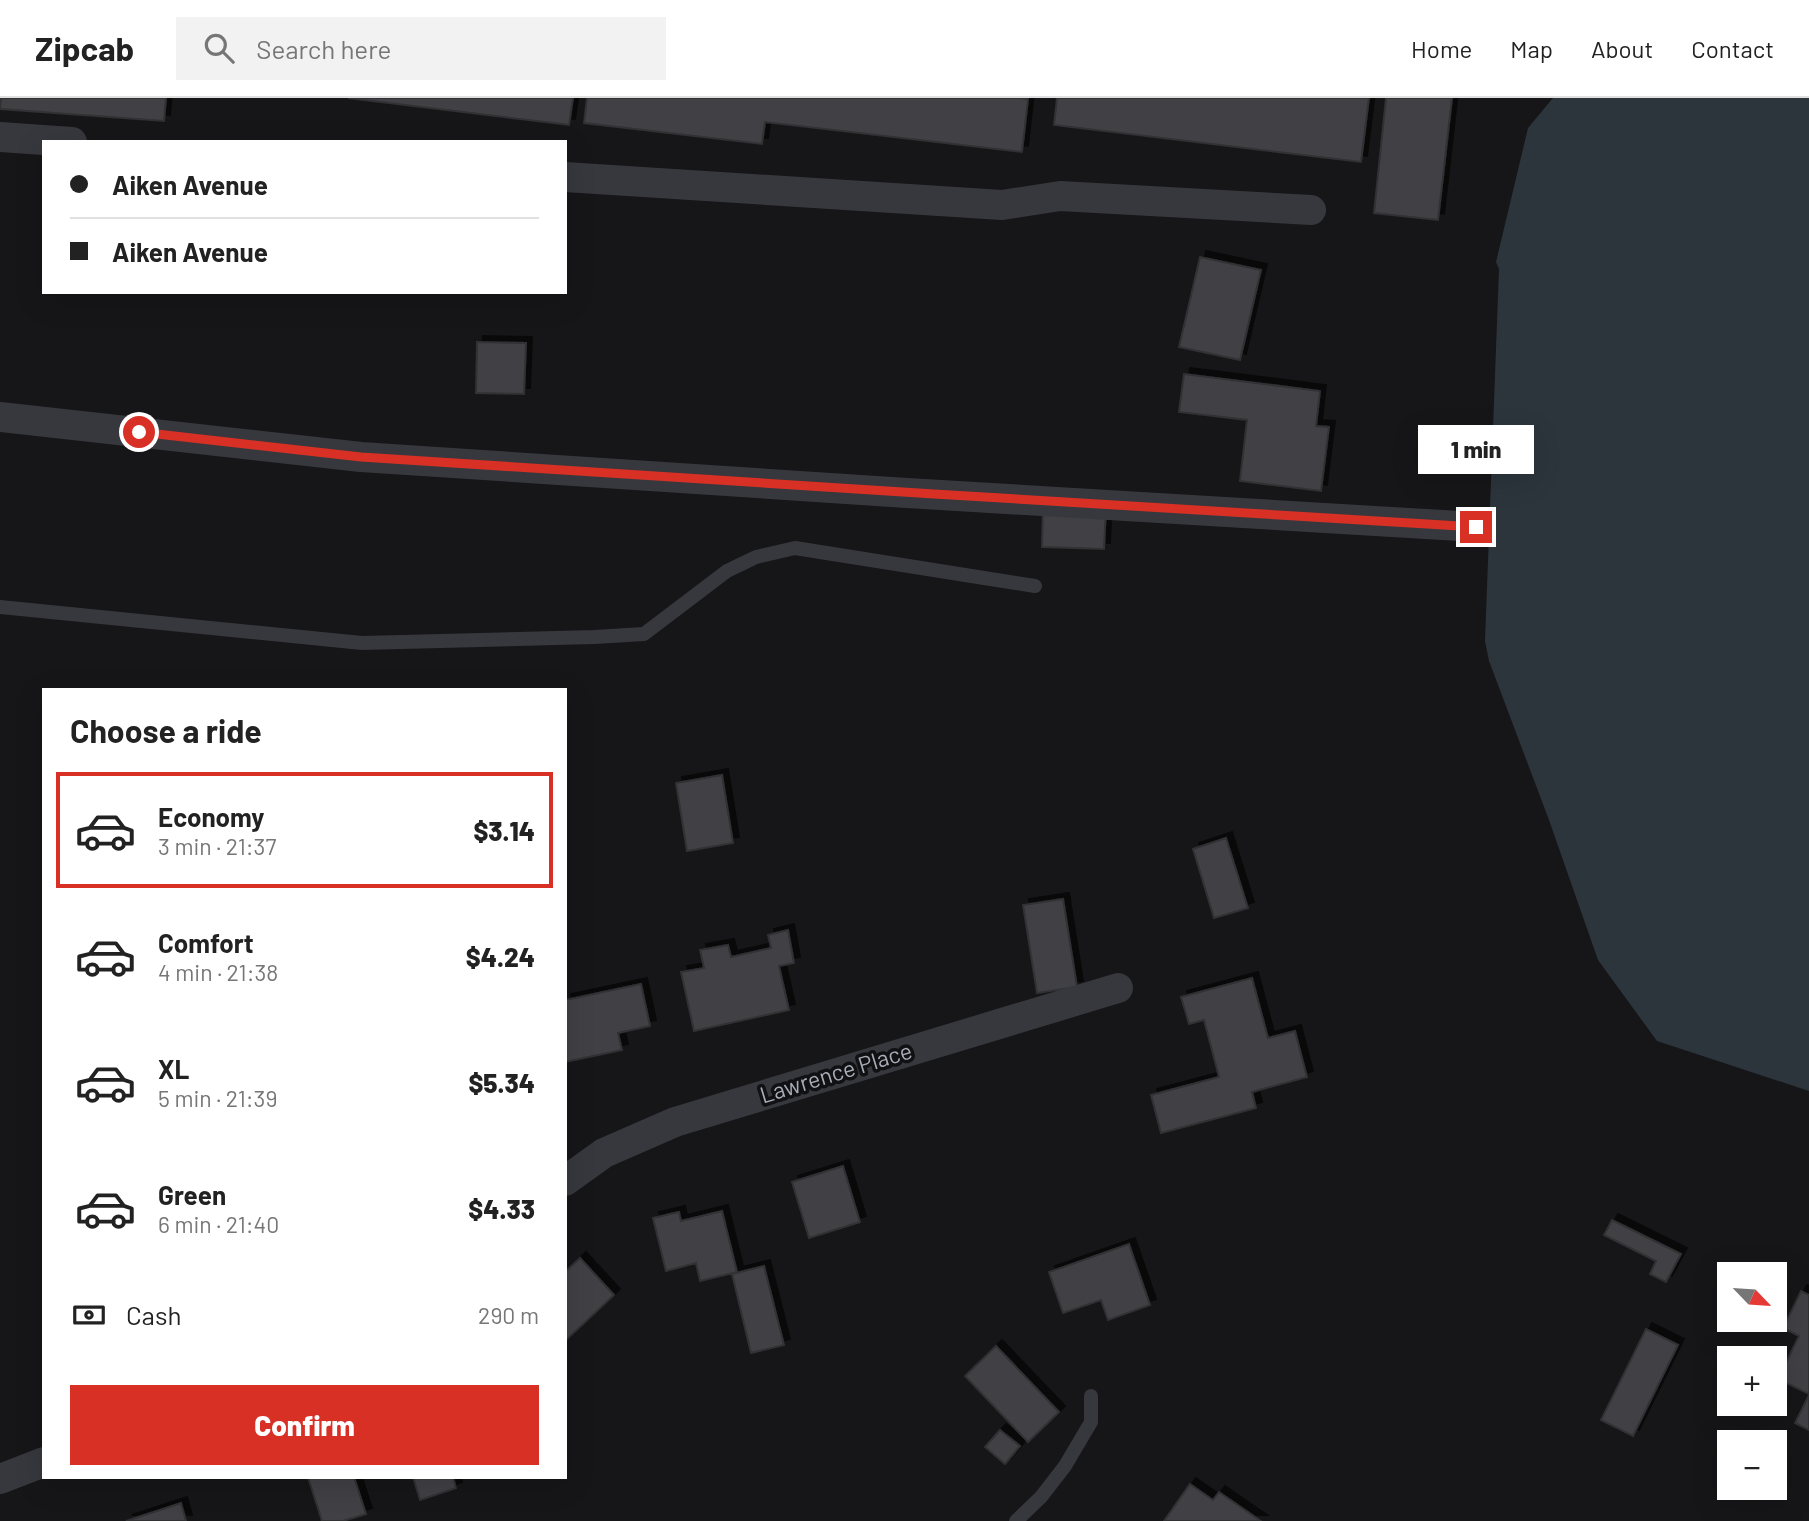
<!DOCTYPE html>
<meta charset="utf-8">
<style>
body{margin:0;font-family:Barlow,sans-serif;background:#f2f2f2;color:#222;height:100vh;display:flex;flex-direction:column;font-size:26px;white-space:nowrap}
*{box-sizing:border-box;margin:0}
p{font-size:23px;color:#767676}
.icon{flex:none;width:38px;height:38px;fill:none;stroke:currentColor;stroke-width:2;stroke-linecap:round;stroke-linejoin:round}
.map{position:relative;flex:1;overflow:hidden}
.details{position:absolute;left:42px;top:590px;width:525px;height:791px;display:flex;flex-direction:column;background:#fff;border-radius:0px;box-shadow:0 7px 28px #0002}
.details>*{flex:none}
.banner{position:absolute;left:42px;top:42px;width:525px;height:154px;border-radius:0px;box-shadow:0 7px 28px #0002;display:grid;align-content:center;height:154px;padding:0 28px;background:#fff}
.needle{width:46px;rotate:115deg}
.fabs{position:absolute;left:1717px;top:1164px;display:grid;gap:14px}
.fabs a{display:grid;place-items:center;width:70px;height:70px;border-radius:0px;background:#fff;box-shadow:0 7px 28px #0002;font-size:35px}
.end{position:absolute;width:32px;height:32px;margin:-16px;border:9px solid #d93025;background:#fff;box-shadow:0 0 0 4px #fff}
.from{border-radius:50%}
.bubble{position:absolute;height:49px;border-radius:0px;background:#fff;box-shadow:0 7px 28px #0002;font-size:23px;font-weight:800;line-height:49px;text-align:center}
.banner b{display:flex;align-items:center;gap:24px;height:66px;font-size:26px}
.banner b+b{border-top:2px solid #e0e0e0}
.banner i{width:18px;height:18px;background:#222}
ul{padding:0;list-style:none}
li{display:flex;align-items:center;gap:21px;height:116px;margin:0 14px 10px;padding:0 14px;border:4px solid transparent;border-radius:0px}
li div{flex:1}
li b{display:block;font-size:26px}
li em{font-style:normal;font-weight:800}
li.current{border-color:#d93025}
li>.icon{width:63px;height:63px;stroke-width:1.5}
h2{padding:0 28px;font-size:32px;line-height:84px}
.pay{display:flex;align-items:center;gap:18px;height:77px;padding:0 28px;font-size:26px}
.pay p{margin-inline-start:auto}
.cta{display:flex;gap:14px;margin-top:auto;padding:14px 28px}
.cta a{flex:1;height:80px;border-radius:0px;background:#d93025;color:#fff;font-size:28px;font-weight:800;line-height:80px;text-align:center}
header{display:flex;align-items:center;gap:42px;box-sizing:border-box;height:98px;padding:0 35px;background:#fff;border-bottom:2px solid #e0e0e0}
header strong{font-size:33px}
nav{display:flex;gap:38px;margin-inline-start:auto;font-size:24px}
.search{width:490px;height:63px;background:#f2f2f2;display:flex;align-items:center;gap:18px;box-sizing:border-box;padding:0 24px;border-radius:0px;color:#767676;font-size:26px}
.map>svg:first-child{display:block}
.water{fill:#2c353c}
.building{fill:#404145;stroke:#303034;stroke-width:2;filter:url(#shadow)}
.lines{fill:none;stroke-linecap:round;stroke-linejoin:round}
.lane{stroke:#37383d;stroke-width:14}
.street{stroke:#37383d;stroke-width:30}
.route{stroke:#d93025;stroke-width:9}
.labels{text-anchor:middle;stroke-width:7;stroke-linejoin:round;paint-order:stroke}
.street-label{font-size:23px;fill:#a8adb8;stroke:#111113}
</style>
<header>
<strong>Zipcab</strong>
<div class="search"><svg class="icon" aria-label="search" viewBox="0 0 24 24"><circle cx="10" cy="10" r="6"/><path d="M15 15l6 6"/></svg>Search here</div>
<nav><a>Home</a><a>Map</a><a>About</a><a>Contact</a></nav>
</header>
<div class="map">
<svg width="1809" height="1423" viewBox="0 0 1809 1423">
<defs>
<filter id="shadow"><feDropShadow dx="6" dy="-6" stdDeviation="0" flood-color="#0009"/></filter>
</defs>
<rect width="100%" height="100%" fill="#161618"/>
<!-- water -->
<path class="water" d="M1553,0H1809V993L1657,943L1598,862L1549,722L1489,563L1485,543L1499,171L1496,164L1528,30Z"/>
<!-- building -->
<path class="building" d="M1,0H166L164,23L0,11Z
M348,0H573L569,27Z
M587,0H1020L1028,1L1022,54L765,24L762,46L584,25Z
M1057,0H1369L1361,64L1054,27Z
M1386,0H1452L1438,122L1374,115Z
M1200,159L1261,172L1240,262L1179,249Z
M477,244L526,245L524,296L476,295Z
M1184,276L1320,293L1316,328L1329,329L1321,393L1240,383L1247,322L1179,314Z
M1043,407L1106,409L1104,451L1042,449Z
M722,677L733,745L687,753L676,685Z
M1226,740L1248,810L1214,820L1193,751Z
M1063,801L1077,889L1037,895L1023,807Z
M788,832L794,865L779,868L789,912L694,933L681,874L704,870L700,852L728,847L731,859L771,850L768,837Z
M1252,880L1268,940L1295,933L1307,979L1252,994L1256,1010L1161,1035L1151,997L1219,979L1204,922L1189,926L1181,899Z
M641,886L650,928L618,935L622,952L565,964V902Z
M843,1068L860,1124L809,1140L792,1084Z
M722,1113L737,1174L700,1183L696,1165L666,1173L653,1120L679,1114L681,1123Z
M1612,1122L1681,1156L1666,1184L1650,1176L1656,1163L1604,1137Z
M1129,1146L1150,1207L1108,1222L1101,1202L1063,1215L1049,1174Z
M580,1160L614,1197L565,1243V1174Z
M764,1168L784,1247L751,1255L732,1176Z
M1801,1193L1809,1197V1296L1778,1281L1799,1238L1783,1230Z
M1646,1231L1678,1247L1633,1338L1601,1322Z
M996,1248L1059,1314L1028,1344L965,1278Z
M1809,1297V1332L1795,1325Z
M1000,1332L1020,1348L1005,1366L985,1349Z
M308,1379H354L366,1416L343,1423H322Z
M413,1379H453L456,1390L420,1402Z
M1190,1386L1213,1402L1219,1394L1261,1423H1164Z
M181,1405L186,1423H126Z"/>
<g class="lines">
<!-- lane -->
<path class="lane" d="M0,509L362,545L594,539L644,536L727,473L756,459L795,450L1035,488
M1016,1423L1041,1399L1065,1368L1091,1324V1298"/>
<!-- street -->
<path class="street" d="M0,39L72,44
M565,79L1002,107L1060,98L1311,112
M0,319L361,359L907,395L1476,429
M565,1083L604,1055L675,1024L1118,890
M0,1381L44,1364"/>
</g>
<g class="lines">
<!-- route -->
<path class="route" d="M139,334L361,359L934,396L1476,429"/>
</g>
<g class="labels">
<!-- street labels -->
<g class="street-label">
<text transform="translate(836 975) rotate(-17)" y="8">Lawrence Place</text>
</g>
</g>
</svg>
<div class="fabs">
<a><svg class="needle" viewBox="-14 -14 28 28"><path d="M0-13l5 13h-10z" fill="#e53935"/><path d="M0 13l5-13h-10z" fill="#767676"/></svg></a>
<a>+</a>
<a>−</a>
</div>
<i class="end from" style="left:139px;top:334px"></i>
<i class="end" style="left:1476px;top:429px"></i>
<div class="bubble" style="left:1418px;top:327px;width:116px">1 min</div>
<div class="banner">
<b><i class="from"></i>Aiken Avenue</b>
<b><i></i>Aiken Avenue</b>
</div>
<section class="details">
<h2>Choose a ride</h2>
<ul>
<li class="current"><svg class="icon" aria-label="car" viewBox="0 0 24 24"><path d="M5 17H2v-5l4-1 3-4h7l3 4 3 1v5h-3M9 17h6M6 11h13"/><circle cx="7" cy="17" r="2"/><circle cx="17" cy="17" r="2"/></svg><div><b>Economy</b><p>3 min · 21:37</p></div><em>$3.14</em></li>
<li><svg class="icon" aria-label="car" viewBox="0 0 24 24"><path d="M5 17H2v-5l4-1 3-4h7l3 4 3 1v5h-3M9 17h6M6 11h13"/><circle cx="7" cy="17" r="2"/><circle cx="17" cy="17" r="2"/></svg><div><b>Comfort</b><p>4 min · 21:38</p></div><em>$4.24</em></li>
<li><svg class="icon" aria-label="car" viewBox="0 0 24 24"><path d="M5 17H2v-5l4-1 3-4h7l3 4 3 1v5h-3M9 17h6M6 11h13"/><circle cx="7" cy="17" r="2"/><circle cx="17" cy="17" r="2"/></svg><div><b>XL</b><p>5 min · 21:39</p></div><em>$5.34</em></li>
<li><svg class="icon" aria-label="car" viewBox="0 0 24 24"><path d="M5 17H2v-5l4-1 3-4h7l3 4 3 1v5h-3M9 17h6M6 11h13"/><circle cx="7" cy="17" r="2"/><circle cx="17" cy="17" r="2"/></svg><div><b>Green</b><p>6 min · 21:40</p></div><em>$4.33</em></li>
</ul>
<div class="pay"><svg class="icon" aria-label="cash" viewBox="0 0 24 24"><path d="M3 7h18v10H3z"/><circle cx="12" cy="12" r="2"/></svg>Cash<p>290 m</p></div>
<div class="cta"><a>Confirm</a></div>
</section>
</div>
